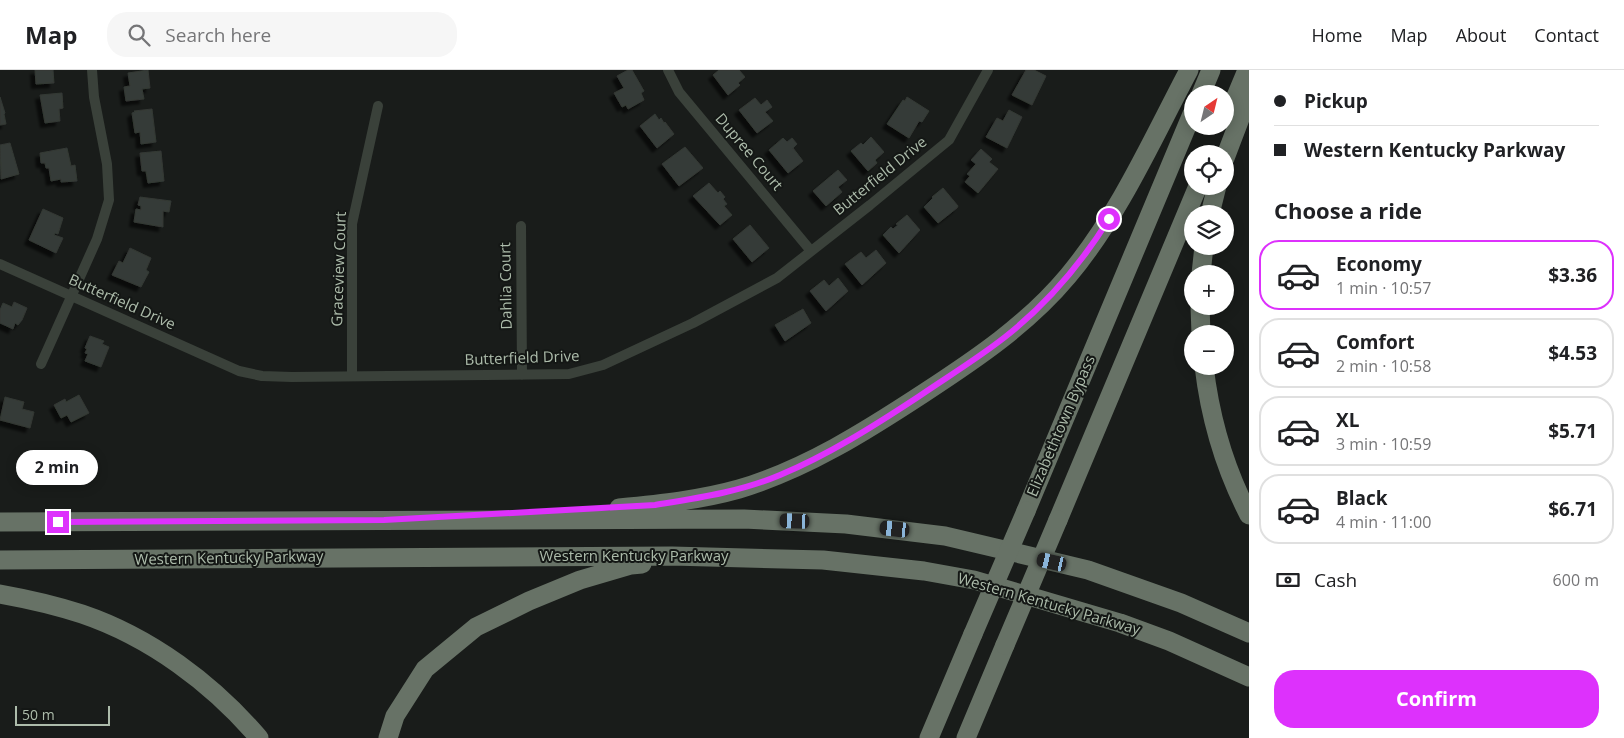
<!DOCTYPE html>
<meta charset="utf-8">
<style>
body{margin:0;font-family:"Open Sans",sans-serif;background:#f6f6f6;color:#202124;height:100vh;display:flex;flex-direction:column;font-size:19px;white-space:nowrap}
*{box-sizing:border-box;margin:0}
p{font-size:16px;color:#757577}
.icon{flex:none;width:28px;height:28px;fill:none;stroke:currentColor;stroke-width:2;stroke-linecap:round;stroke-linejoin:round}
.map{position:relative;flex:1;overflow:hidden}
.drawer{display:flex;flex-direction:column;background:#fff;width:375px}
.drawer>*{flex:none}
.banner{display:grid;align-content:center;height:110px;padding:0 25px;background:#fff}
.needle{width:32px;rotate:35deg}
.fabs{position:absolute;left:1184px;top:15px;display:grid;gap:10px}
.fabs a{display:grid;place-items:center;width:50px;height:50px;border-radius:50%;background:#fff;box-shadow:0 2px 12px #0003;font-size:25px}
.scale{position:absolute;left:15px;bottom:12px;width:95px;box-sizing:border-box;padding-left:5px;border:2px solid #adbcab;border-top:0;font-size:14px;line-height:18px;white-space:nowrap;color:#adbcab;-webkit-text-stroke:4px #141715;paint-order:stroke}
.end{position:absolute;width:22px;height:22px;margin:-11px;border:6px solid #dd31fc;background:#fff;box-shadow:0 0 0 2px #fff}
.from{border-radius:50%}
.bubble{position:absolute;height:35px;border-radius:18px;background:#fff;box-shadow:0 2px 12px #0003;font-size:16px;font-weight:700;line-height:35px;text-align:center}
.car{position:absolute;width:15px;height:30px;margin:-15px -8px;border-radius:6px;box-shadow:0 0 4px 1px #0007;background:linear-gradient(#222 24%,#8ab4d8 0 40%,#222 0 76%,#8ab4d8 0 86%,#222 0)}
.banner b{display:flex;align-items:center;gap:18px;height:48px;font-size:19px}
.banner b+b{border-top:1px solid #e0e0e0}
.banner i{width:12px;height:12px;background:#202124}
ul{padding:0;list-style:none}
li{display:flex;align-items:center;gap:15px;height:70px;margin:0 10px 8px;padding:0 15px;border:2px solid #e0e0e0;border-radius:20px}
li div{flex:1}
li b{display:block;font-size:19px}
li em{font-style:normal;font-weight:700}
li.current{border-color:#dd31fc}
li>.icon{width:45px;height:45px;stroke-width:1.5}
h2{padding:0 25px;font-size:22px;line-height:60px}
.pay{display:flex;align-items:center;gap:12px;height:55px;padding:0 25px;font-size:19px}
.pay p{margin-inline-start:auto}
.action{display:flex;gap:10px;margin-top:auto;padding:10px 25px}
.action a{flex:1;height:58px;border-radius:20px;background:#dd31fc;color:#fff;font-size:20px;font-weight:700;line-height:58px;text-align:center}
header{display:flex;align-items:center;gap:30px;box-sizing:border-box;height:70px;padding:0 25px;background:#fff;border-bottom:1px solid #e0e0e0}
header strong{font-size:24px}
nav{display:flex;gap:28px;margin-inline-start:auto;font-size:18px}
.search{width:350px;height:45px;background:#f6f6f6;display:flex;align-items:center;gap:12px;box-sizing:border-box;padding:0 18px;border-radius:20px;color:#757577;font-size:19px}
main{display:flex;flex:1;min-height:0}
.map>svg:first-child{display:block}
.building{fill:#363b37;stroke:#333834;filter:url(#shadow)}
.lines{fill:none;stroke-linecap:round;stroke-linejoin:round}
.street{stroke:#3a413a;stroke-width:10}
.highway{stroke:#677266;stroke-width:19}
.highway-bridge{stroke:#677266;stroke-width:19}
.route{stroke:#dd31fc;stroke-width:6}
.labels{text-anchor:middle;stroke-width:4;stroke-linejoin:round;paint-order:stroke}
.street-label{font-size:15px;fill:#adbcab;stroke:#141715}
</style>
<header>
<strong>Map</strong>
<div class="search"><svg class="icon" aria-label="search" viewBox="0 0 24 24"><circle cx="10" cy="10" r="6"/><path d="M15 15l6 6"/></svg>Search here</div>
<nav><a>Home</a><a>Map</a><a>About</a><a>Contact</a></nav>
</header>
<main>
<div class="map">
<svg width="1249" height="668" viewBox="0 0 1249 668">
<defs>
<filter id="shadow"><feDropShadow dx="-4.5" dy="4.5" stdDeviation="1" flood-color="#0009"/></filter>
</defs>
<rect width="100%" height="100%" fill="#191c1a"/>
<!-- building -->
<path class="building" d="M35,0H53L54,13L36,14Z
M148,0L150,18L142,19L144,29L126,31L124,17L130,16L128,3Z
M628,0H632L644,21L641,23L644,30L628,39L626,35L622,37L614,23L624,18L617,6Z
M719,0H739L745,7L738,13L740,15L728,25L713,5Z
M1026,0H1034L1046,6L1032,35L1012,25Z
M62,23L63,38L59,39L60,51L45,53L40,25Z
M0,27L5,43L4,44L6,54L0,55Z
M907,27L929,41L922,52L919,51L909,68L887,54L903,30L905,31Z
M755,28L761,35L767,30L772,37L765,42L773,51L757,63L739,40Z
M152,39L156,72L141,74L140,62L135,63L132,43L135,42L134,41Z
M1009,40L1022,47L1007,78L986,67L997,48L1003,51Z
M655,44L659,50L661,48L664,53L665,52L674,64L657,78L640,56Z
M871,67L884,82L875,90L877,93L868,101L851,81L861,73L863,75Z
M783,68L787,72L792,68L797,74L792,79L793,78L803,91L788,103L769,80Z
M10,73L19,104L1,109L0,75Z
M685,77L703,98L679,116L662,94Z
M67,78L71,96L75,95L77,111L61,112V109L51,111L49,98H46L45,93H41L40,83Z
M981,79L992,89L989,92L998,99L978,123L965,112L970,106L967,104L976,94L971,90Z
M161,81L164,111L148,113L146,101H142L140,83Z
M838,100L847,110L838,117L842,122L826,136L813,121Z
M709,113L718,123L720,121L725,127L723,129L727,134L724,136L732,145L720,155L693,126Z
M943,118L958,136L957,138L938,153L924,137L933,128L932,127Z
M140,127L171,131L169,142L163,141V157L134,152L136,139L141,140V136L138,135Z
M43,139L63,148L58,164L55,163L54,165L63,168L56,183L29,170Z
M907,145L920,160L899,183L883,165L891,157L893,159L898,155L896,154Z
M750,155L769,178L752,192L733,169Z
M130,178L151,188L146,200L149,202L141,217L112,205L119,191L123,193Z
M876,180L886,193L862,215L845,194L861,182L866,188Z
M838,208L848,221L826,241L810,221L824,210L829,216Z
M14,232L27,238L22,250L18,255L15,253L13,259L0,253V240L3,233L12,237Z
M803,239L811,253L785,271L775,255Z
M90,266L104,271L102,274L109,277L101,297L85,291L88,284L85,283L87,279L85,278Z
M79,325L89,343L71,352L67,345L61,348L54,335L65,329L66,332Z
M5,327L24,332L22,339L34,342L30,358L0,350Z"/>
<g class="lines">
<!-- street -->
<path class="street" d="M668,0L679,22L811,181
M521,156L522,305
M0,194L239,301L262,306L292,307L569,304L603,295L693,253L777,208L870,135L949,70L988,0
M41,294L97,169L109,130L107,94L94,27L92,0
M352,306V154L378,36"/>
<!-- highway -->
<path class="highway" d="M1201,24L1211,0
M1232,36L1247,0
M1225,88L1249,25
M1210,144L1217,116
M1201,204L1204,176
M1200,236L1201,264
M1204,296C1210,347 1225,399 1249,445
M619,438C660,434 700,430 739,419C806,399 866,361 924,323C976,289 1028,254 1068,206C1119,145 1152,70 1189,0
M1026,441L1192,44
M1058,450L1198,116
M0,452L744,449L846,454L945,466L1088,500L1181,533L1249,563
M0,490L672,486L823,490L924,501L974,510L1120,553L1169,571L1249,607
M0,524C28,529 55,535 82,544C150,567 212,613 259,668
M388,668L395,646L425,599L476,557L529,531L580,510L631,495L642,494
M929,668L973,564
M966,668L1005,575"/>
<!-- highway-bridge -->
<path class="highway-bridge" d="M973,564L1026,441
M1005,575L1058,450"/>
</g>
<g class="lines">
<!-- route -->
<path class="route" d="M58,452L384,450L655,435C698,428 740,422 780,405C828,385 874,356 918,327C947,307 977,289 1005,267C1047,234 1081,194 1109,149"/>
</g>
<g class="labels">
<!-- street labels -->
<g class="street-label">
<text transform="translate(749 82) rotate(50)" y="5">Dupree Court</text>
<text transform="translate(880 106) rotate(-39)" y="5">Butterfield Drive</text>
<text transform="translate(339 199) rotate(-88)" y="5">Graceview Court</text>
<text transform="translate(506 216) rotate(-91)" y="5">Dahlia Court</text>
<text transform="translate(122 232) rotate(24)" y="5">Butterfield Drive</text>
<text transform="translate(522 288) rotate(-2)" y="5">Butterfield Drive</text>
<text transform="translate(1061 356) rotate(-67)" y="5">Elizabethtown Bypass</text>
<text x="634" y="491">Western Kentucky Parkway</text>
<text transform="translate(229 488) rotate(-1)" y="5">Western Kentucky Parkway</text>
<text transform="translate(1049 534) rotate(16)" y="5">Western Kentucky Parkway</text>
</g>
</g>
</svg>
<div class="fabs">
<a><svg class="needle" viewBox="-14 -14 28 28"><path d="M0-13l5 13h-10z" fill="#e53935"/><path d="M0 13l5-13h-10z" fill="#757577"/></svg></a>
<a><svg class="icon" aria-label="locate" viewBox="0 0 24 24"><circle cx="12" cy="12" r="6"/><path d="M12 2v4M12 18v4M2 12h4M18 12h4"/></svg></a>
<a><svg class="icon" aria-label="layers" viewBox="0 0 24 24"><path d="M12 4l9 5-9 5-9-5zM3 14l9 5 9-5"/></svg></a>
<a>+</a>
<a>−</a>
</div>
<div class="scale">50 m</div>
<i class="end from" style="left:1109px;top:149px"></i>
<i class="end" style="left:58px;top:452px"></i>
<div class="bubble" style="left:16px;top:380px;width:82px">2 min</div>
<i class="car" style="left:795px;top:451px;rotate:272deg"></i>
<i class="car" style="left:895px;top:459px;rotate:276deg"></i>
<i class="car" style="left:1052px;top:492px;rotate:283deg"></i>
</div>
<section class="drawer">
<div class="banner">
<b><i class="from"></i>Pickup</b>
<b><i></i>Western Kentucky Parkway</b>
</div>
<h2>Choose a ride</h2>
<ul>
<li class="current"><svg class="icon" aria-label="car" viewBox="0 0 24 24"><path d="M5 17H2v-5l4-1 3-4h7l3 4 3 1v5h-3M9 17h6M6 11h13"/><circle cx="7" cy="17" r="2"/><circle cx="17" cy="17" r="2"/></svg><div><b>Economy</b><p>1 min · 10:57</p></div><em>$3.36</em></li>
<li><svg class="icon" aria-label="car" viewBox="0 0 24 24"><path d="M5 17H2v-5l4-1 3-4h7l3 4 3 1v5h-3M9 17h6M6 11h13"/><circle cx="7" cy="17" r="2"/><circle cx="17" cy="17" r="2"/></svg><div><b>Comfort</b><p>2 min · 10:58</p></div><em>$4.53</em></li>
<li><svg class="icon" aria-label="car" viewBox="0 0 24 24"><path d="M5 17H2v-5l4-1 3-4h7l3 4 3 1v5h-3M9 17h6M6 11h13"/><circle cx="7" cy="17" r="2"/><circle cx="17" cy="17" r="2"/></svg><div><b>XL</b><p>3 min · 10:59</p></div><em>$5.71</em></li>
<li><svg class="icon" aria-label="car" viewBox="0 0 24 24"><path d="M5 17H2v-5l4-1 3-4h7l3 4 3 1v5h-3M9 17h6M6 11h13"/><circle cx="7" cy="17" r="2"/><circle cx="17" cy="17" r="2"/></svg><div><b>Black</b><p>4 min · 11:00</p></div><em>$6.71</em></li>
</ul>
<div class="pay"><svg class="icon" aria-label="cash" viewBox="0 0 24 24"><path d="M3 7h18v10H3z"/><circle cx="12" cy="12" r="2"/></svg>Cash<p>600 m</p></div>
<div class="action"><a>Confirm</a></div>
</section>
</main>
